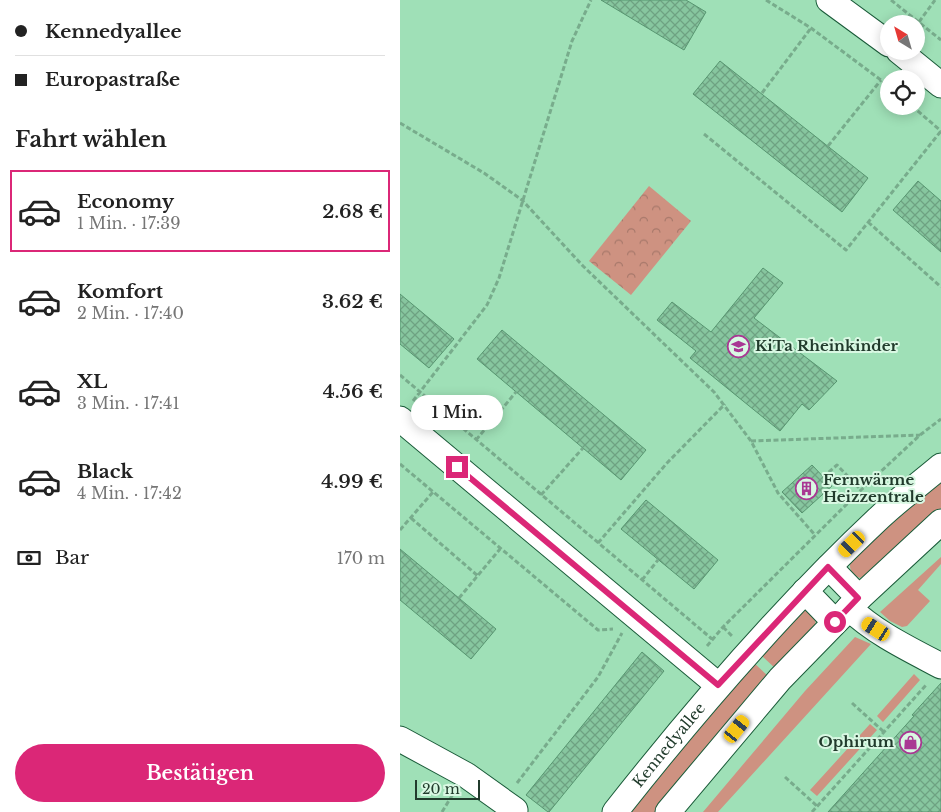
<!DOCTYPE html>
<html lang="de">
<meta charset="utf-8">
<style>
body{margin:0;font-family:"Libre Baskerville",serif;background:#f2f2f2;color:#222;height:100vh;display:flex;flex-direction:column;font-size:19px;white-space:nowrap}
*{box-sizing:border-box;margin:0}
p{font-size:16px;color:#767676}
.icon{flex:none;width:28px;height:28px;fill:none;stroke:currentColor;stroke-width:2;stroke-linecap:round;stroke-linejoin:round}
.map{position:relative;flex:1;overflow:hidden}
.panel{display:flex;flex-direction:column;background:#fff;width:400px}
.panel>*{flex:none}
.guide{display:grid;align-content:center;height:110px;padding:0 15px;background:#fff}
.needle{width:32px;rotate:323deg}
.tools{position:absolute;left:480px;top:15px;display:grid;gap:10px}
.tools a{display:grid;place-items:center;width:45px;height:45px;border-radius:50%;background:#fff;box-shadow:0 2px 12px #0003;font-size:25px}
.scale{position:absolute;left:15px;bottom:12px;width:65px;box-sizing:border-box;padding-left:5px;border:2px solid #213b2c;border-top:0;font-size:14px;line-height:18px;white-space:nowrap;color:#213b2c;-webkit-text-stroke:4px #d9f8e3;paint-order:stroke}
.end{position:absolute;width:22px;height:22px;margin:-11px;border:6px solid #db2777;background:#fff;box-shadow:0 0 0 2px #fff}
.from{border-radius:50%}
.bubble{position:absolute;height:35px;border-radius:18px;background:#fff;box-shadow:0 2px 12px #0003;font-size:16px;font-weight:600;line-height:35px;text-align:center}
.car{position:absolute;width:15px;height:30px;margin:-15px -8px;border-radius:6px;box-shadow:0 0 4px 1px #0007;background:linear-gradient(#f5c518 24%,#345 0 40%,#f5c518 0 76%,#345 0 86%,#f5c518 0)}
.guide b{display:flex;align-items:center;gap:18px;height:48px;font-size:19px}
.guide b+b{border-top:1px solid #e0e0e0}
.guide i{width:12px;height:12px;background:#222}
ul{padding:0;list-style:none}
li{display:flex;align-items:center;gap:15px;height:82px;margin:0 10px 8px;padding:0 5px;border:2px solid transparent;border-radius:0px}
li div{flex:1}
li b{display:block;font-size:19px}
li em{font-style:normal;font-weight:600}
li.selected{border-color:#db2777}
li>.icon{width:45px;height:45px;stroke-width:1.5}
h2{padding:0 15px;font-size:22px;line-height:60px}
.pay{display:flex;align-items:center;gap:12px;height:55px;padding:0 15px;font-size:19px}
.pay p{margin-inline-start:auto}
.button{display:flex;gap:10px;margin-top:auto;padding:10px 15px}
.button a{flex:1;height:58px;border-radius:30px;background:#db2777;color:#fff;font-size:20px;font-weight:600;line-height:58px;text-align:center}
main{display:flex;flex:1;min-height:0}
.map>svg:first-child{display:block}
.green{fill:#ce9281}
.park{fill:url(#park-crowns)}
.building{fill:url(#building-cross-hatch);stroke:#579570}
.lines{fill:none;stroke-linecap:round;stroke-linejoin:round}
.street-casing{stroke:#1a5b39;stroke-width:27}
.path{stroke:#78ac8c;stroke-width:3;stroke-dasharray:5 2.5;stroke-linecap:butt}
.street{stroke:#fff;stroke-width:25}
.route{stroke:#db2777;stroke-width:6}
.labels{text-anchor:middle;stroke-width:4;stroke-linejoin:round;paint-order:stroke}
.poi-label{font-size:15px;font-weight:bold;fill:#213b2c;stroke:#d9f8e3;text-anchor:start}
.street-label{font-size:15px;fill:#213b2c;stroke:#d9f8e3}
</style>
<main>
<section class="panel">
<div class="guide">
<b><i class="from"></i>Kennedyallee</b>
<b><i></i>Europastraße</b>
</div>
<h2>Fahrt wählen</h2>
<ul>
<li class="selected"><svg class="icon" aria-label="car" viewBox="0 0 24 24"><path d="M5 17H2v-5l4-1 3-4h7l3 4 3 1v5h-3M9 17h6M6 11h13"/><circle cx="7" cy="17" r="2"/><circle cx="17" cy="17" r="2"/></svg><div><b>Economy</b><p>1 Min. · 17:39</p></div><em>2.68 €</em></li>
<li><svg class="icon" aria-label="car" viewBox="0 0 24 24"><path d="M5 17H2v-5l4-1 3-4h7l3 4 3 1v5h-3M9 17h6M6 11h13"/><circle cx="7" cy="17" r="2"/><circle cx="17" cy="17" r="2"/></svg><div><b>Komfort</b><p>2 Min. · 17:40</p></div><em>3.62 €</em></li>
<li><svg class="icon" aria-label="car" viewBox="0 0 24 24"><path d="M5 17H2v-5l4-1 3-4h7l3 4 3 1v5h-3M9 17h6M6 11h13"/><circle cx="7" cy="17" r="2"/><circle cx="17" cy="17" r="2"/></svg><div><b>XL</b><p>3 Min. · 17:41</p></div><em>4.56 €</em></li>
<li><svg class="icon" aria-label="car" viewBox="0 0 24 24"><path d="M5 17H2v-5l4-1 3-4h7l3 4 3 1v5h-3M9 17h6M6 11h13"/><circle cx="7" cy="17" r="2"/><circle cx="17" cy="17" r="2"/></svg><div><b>Black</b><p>4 Min. · 17:42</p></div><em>4.99 €</em></li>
</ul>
<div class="pay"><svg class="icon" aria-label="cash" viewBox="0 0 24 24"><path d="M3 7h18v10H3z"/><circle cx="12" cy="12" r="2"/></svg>Bar<p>170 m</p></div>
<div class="button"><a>Bestätigen</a></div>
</section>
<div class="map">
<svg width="541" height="812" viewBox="0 0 541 812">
<defs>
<pattern id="park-crowns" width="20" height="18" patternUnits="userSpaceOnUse" patternTransform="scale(1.25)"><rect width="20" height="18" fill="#ce9281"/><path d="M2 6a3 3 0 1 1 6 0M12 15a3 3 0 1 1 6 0" fill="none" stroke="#a7786a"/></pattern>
<pattern id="building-cross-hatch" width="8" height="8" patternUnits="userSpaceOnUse" patternTransform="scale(1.25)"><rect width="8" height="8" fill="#87c69f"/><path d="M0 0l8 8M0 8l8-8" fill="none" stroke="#6ea282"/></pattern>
</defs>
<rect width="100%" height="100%" fill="#9fe0b7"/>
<!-- green -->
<path class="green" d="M541,480V508L466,575L460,578C452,575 448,569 451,560Z
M541,557V564L518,590L530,601L507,626L502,627L490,621L480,612Z
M406,609L416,618L415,626L376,669L360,654L402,610Z
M455,637L471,644L318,812H303L405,691Z
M353,662L368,676L255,812H227Z
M514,674L520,680L483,722L477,716Z
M470,724L477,730L417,796L410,790Z"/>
<!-- park -->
<path class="park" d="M249,186L291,221L231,295L189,261Z"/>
<!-- building -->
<path class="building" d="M201,0H286L306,12L284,50Z
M320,61L468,178L442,212L293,94Z
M518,181L541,201V252L493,210Z
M363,268L383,283L354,318L437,381L409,410L402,404L380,431L290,358L296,351L257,320L272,302L311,332Z
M0,294L54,339L29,368L0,344Z
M102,330L246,450L221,480L77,359Z
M412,465L432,486L402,513L382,492Z
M246,500L318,560L294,589L221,529Z
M0,549L96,629L71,659L0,600Z
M242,652L264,671L149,812H148L126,795Z
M541,683V812H428L514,716L512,715Z"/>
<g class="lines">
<defs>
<g id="street">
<path d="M429,0L489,44"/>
<path d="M499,51L541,85"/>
<path d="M0,419L318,685"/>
<path d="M429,567L459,598"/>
<path d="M405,591L435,622"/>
<path d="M449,608C475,633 509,649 541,666"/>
<path d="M0,739L66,775L115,810"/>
<path id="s1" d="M215,812C297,708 383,608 480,517C499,499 521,483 541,466"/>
<path d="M268,812L380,679L459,598L541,522"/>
</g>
</defs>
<!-- street casing -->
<use href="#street" class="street-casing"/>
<!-- path -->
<path class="path" d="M366,0L411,28L489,86
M491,0L541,40
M519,22L535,0
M362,93L411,28
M512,106L541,131
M0,123L84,173L122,200L183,266L314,392L351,441L378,493L415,535
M304,134L446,250L541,131
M428,146L481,80
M468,222L541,287
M0,375L312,639
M13,401L87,305L99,278L172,41L191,0
M76,440L116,392
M351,441L520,435
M0,464L198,630L213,629
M423,477L437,465L461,490
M141,495L183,448
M11,518L78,576
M0,530L33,492
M198,543L267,463L325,404
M242,580L258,560
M59,598L100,549
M323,627L332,636
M307,646L323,627L461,490L520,435L541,419
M452,703L484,732
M385,777L417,806
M117,783L198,677L222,633
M42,812L53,794
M412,812L527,684"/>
<!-- street -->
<use href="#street" class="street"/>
</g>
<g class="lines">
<!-- route -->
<path class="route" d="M57,467L318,685L428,567L458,598L435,622"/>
</g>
<!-- icons -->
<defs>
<symbol id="school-ring" viewBox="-11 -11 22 22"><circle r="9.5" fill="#d9f8e3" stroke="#a93793" stroke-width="1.5"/><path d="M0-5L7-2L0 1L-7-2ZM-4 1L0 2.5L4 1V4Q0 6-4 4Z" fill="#a93793"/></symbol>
<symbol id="building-ring" viewBox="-11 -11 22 22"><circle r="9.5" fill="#d9f8e3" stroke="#a93793" stroke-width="1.5"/><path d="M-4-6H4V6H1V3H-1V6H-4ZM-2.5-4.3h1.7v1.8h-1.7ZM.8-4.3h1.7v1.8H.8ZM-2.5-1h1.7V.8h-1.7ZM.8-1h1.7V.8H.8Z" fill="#a93793"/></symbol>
<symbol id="shop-ring" viewBox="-11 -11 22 22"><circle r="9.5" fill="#d9f8e3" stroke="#a93793" stroke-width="1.5"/><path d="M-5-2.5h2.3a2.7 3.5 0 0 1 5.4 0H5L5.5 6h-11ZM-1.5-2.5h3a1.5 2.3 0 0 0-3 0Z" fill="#a93793"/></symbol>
</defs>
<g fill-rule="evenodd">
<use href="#school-ring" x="326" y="334" width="25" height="25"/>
<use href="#building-ring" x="394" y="476" width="25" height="25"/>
<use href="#shop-ring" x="498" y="730" width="25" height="25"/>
</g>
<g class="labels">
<!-- poi labels -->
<g class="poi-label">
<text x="355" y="351">KiTa Rheinkinder</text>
<text x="423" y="485">Fernwärme<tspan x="423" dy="17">Heizzentrale</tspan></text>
<text x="494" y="747" text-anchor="end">Ophirum</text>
</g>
<!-- street labels -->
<g class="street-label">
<text dy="5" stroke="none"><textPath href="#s1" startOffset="86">Kennedyallee</textPath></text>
</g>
</g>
</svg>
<div class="tools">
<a><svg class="needle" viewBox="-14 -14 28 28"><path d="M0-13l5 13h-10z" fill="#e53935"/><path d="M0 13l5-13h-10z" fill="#767676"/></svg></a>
<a><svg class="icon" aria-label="locate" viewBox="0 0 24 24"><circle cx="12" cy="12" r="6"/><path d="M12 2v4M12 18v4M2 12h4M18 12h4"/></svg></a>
</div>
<div class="scale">20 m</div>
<i class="end from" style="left:435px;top:622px"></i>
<i class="end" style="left:57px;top:467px"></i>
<div class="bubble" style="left:11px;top:395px;width:92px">1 Min.</div>
<i class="car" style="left:452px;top:544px;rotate:226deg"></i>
<i class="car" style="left:476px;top:629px;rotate:302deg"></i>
<i class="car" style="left:337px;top:729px;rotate:39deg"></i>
</div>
</main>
